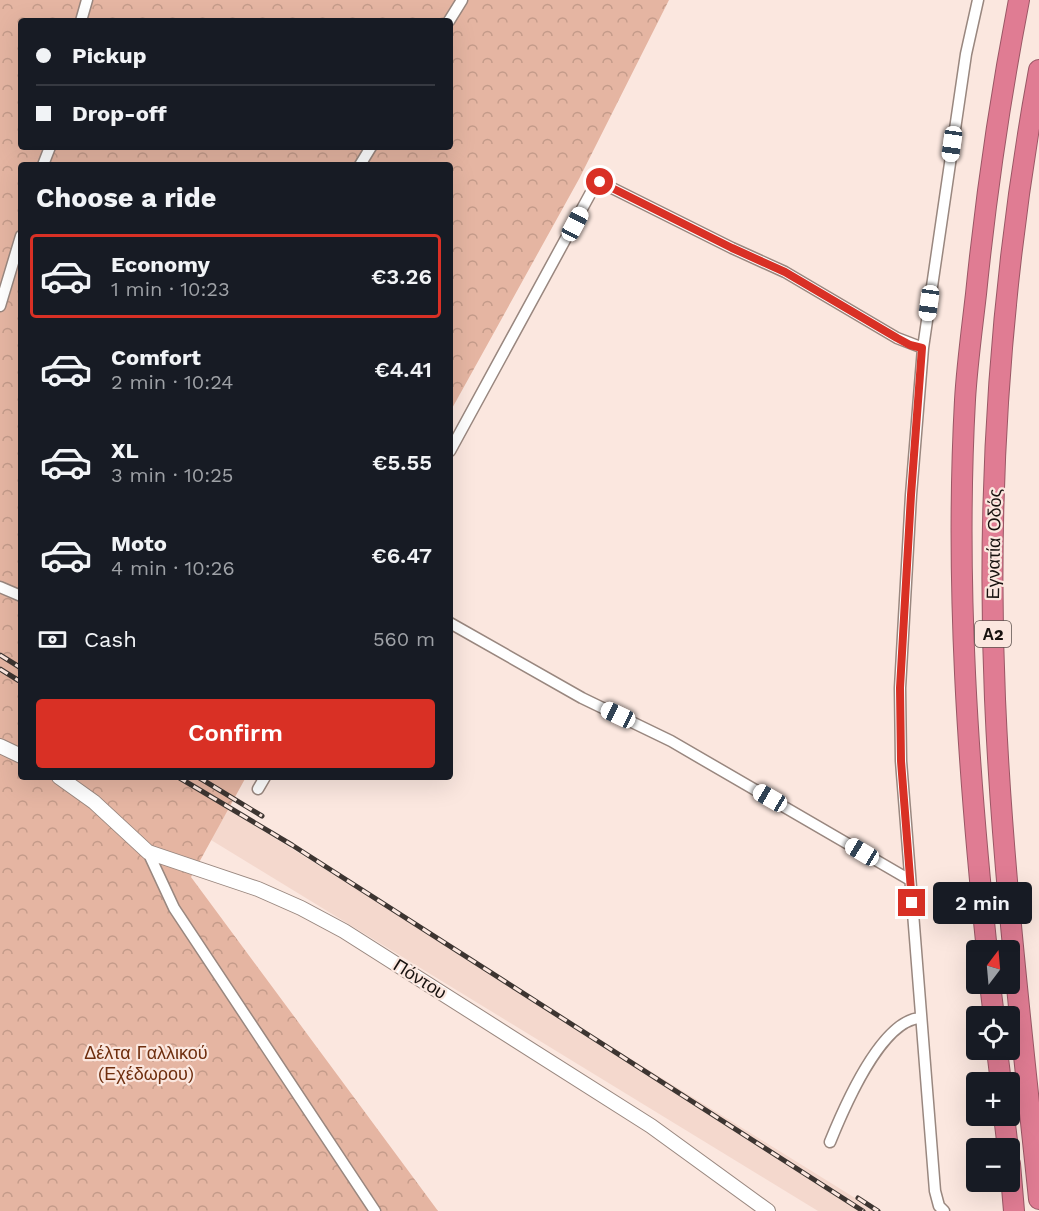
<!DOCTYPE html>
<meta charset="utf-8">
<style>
body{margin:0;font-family:"Work Sans",sans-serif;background:#20242c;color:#f1f3f6;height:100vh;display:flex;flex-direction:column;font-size:22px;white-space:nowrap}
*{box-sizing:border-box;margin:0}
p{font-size:20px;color:#9ea1a6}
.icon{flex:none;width:33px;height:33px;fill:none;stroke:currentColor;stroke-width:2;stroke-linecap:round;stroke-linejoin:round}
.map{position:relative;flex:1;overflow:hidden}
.side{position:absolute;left:18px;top:162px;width:435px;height:618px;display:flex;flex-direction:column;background:#171b24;border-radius:6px;box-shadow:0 6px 24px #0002}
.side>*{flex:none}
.top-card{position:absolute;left:18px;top:18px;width:435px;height:132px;border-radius:6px;box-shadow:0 6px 24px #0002;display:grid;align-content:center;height:132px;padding:0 18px;background:#171b24}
.needle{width:39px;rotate:16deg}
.fabs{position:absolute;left:966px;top:940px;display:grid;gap:12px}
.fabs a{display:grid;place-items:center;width:54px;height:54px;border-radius:6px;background:#171b24;box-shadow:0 6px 24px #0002;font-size:30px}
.end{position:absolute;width:27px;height:27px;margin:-14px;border:8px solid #d93025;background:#fff;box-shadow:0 0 0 3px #fff}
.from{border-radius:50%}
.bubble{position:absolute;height:42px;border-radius:6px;background:#171b24;box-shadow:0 6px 24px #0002;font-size:20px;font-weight:600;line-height:42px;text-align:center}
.car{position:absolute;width:18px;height:36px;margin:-18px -9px;border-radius:8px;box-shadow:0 0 4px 2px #0007;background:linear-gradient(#fff 24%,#345 0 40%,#fff 0 76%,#345 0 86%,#fff 0)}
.top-card b{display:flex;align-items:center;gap:21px;height:57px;font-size:22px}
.top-card b+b{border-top:2px solid #363941}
.top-card i{width:15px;height:15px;background:#f1f3f6}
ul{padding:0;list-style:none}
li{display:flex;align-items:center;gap:18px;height:84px;margin:0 12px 9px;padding:0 6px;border:3px solid transparent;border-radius:6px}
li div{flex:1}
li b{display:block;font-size:22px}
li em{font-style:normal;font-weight:600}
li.selected{border-color:#d93025}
li>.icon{width:54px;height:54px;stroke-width:1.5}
h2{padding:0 18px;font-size:27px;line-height:72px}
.pay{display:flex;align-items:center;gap:15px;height:66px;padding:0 18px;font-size:22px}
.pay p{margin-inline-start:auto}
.primary-button{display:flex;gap:12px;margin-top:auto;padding:12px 18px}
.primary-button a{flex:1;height:69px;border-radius:6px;background:#d93025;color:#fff;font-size:24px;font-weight:600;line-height:69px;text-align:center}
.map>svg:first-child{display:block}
.built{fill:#f4d8cd}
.park{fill:url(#park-crowns);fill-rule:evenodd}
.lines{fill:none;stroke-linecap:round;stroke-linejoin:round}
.minor-casing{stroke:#99877f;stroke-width:13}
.tertiary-casing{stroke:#99877f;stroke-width:16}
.motorway-casing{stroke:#9a5765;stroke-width:22}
.minor{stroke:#fff;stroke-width:10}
.tertiary{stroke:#fff;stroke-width:14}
.motorway{stroke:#e07c93;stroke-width:20}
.rail-casing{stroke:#3d3531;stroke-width:5}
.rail{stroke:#fbe7df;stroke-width:3;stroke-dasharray:9;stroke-linecap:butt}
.route{stroke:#d93025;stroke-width:8}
.labels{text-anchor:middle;stroke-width:4.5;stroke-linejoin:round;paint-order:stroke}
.shield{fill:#fbe7df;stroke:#5c524d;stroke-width:1.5}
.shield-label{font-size:16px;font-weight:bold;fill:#18120f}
.street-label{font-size:18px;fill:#18120f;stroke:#fbe7df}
.park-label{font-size:18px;fill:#6f2e0e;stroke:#fbe7df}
</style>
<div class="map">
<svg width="1039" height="1211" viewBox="0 0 1039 1211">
<defs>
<pattern id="park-crowns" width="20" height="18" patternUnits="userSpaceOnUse" patternTransform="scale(1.5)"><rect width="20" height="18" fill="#e5b5a2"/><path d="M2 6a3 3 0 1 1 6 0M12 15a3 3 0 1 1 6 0" fill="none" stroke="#c49b8a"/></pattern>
</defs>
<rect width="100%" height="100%" fill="#fbe7df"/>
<!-- built -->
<path class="built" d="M108,777H176L876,1211H818Z"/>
<!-- park -->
<path class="park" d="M0,0H669L579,179L450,412V165H21V777H246L191,877L438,1211H0ZM21,21H450V147H21Z"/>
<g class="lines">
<defs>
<path id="minor" d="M81,21L87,0
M449,21L462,0
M43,165L50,147
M360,165L371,147
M0,306L21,236
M450,451L595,185L600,182L732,248L785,272L897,338L923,348
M0,587L21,596
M450,623L582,698L671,741L910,880
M258,789L265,777
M148,852L174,908L375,1211
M830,1142C843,1110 881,1019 921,1018
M944,1211L939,1206L935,1191L901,761L900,688L911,495L923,348L966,54L978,0"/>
<path id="tertiary" d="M0,746L21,756
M59,777L94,802L148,852L258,889L301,908L344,931L651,1126L768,1211"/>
<path id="motorway" d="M1039,70C1001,277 986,489 995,699C1002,866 1022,1033 1039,1199
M987,951C968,768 955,584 965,400C967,365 972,329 976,294C986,195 1000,98 1019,0
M990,984L994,1017
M997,1050L1001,1083
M1004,1116L1008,1149
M1010,1164L1014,1211"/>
</defs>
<!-- minor casing -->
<use href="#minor" class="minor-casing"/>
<!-- tertiary casing -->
<use href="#tertiary" class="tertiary-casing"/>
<!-- motorway casing -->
<use href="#motorway" class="motorway-casing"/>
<!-- minor -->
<use href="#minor" class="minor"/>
<!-- tertiary -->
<use href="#tertiary" class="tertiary"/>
<!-- motorway -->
<use href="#motorway" class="motorway"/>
<defs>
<path id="rail" d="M0,655L21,668
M0,669L21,682
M178,777L292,845L863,1211
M198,777L262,816
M858,1198L878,1211"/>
</defs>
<!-- rail casing -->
<use href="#rail" class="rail-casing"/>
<!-- rail -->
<use href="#rail" class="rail"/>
</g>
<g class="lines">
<!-- route -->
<path class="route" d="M600,182L732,248L785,272L897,338L910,345L922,348L911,495L900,688L901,761L912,903"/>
</g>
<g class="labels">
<!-- shield labels -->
<rect class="shield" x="975" y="621" width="36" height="26" rx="4.5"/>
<g class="shield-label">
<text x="993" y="640">Α2</text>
</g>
<!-- street labels -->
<g class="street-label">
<text transform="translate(994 544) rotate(-89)" y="6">Εγνατία Οδός</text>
<text transform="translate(420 979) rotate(32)" y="6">Πόντου</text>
</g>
<!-- park labels -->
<g class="park-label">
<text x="146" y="1059">Δέλτα Γαλλικού<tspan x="146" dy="21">(Εχέδωρου)</tspan></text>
</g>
</g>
</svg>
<div class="fabs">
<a><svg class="needle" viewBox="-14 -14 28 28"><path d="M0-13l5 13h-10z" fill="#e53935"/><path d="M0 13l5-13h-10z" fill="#9ea1a6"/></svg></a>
<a><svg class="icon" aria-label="locate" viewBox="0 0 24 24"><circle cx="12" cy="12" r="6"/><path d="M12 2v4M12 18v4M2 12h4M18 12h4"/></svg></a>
<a>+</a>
<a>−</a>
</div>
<i class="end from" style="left:600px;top:182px"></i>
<i class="end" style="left:912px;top:903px"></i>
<div class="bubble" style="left:933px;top:882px;width:99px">2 min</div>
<i class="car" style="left:952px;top:144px;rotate:188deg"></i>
<i class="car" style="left:575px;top:224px;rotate:28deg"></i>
<i class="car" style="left:929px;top:303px;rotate:188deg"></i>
<i class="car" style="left:618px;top:715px;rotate:295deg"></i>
<i class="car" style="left:770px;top:798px;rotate:300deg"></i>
<i class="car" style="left:862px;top:852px;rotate:301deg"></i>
<div class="top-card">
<b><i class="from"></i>Pickup</b>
<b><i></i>Drop-off</b>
</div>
<section class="side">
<h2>Choose a ride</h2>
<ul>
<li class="selected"><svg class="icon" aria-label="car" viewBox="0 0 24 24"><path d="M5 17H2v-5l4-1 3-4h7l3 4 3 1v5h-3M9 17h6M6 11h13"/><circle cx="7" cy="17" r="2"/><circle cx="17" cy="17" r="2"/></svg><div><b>Economy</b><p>1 min · 10:23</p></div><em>€3.26</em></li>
<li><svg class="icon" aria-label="car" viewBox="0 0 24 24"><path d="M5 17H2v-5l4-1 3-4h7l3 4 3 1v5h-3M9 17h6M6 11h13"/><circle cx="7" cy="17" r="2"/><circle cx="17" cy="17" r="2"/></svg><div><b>Comfort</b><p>2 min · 10:24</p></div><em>€4.41</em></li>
<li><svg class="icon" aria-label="car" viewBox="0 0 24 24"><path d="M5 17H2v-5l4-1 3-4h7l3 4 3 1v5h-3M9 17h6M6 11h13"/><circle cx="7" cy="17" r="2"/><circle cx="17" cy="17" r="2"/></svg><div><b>XL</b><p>3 min · 10:25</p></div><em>€5.55</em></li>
<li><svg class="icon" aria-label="car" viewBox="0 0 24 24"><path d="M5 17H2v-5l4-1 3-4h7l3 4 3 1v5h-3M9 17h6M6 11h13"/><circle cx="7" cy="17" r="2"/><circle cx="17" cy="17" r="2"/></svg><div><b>Moto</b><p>4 min · 10:26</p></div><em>€6.47</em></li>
</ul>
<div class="pay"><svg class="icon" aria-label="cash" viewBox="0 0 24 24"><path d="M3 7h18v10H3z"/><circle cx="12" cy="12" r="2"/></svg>Cash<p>560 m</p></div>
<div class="primary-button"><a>Confirm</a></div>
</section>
</div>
